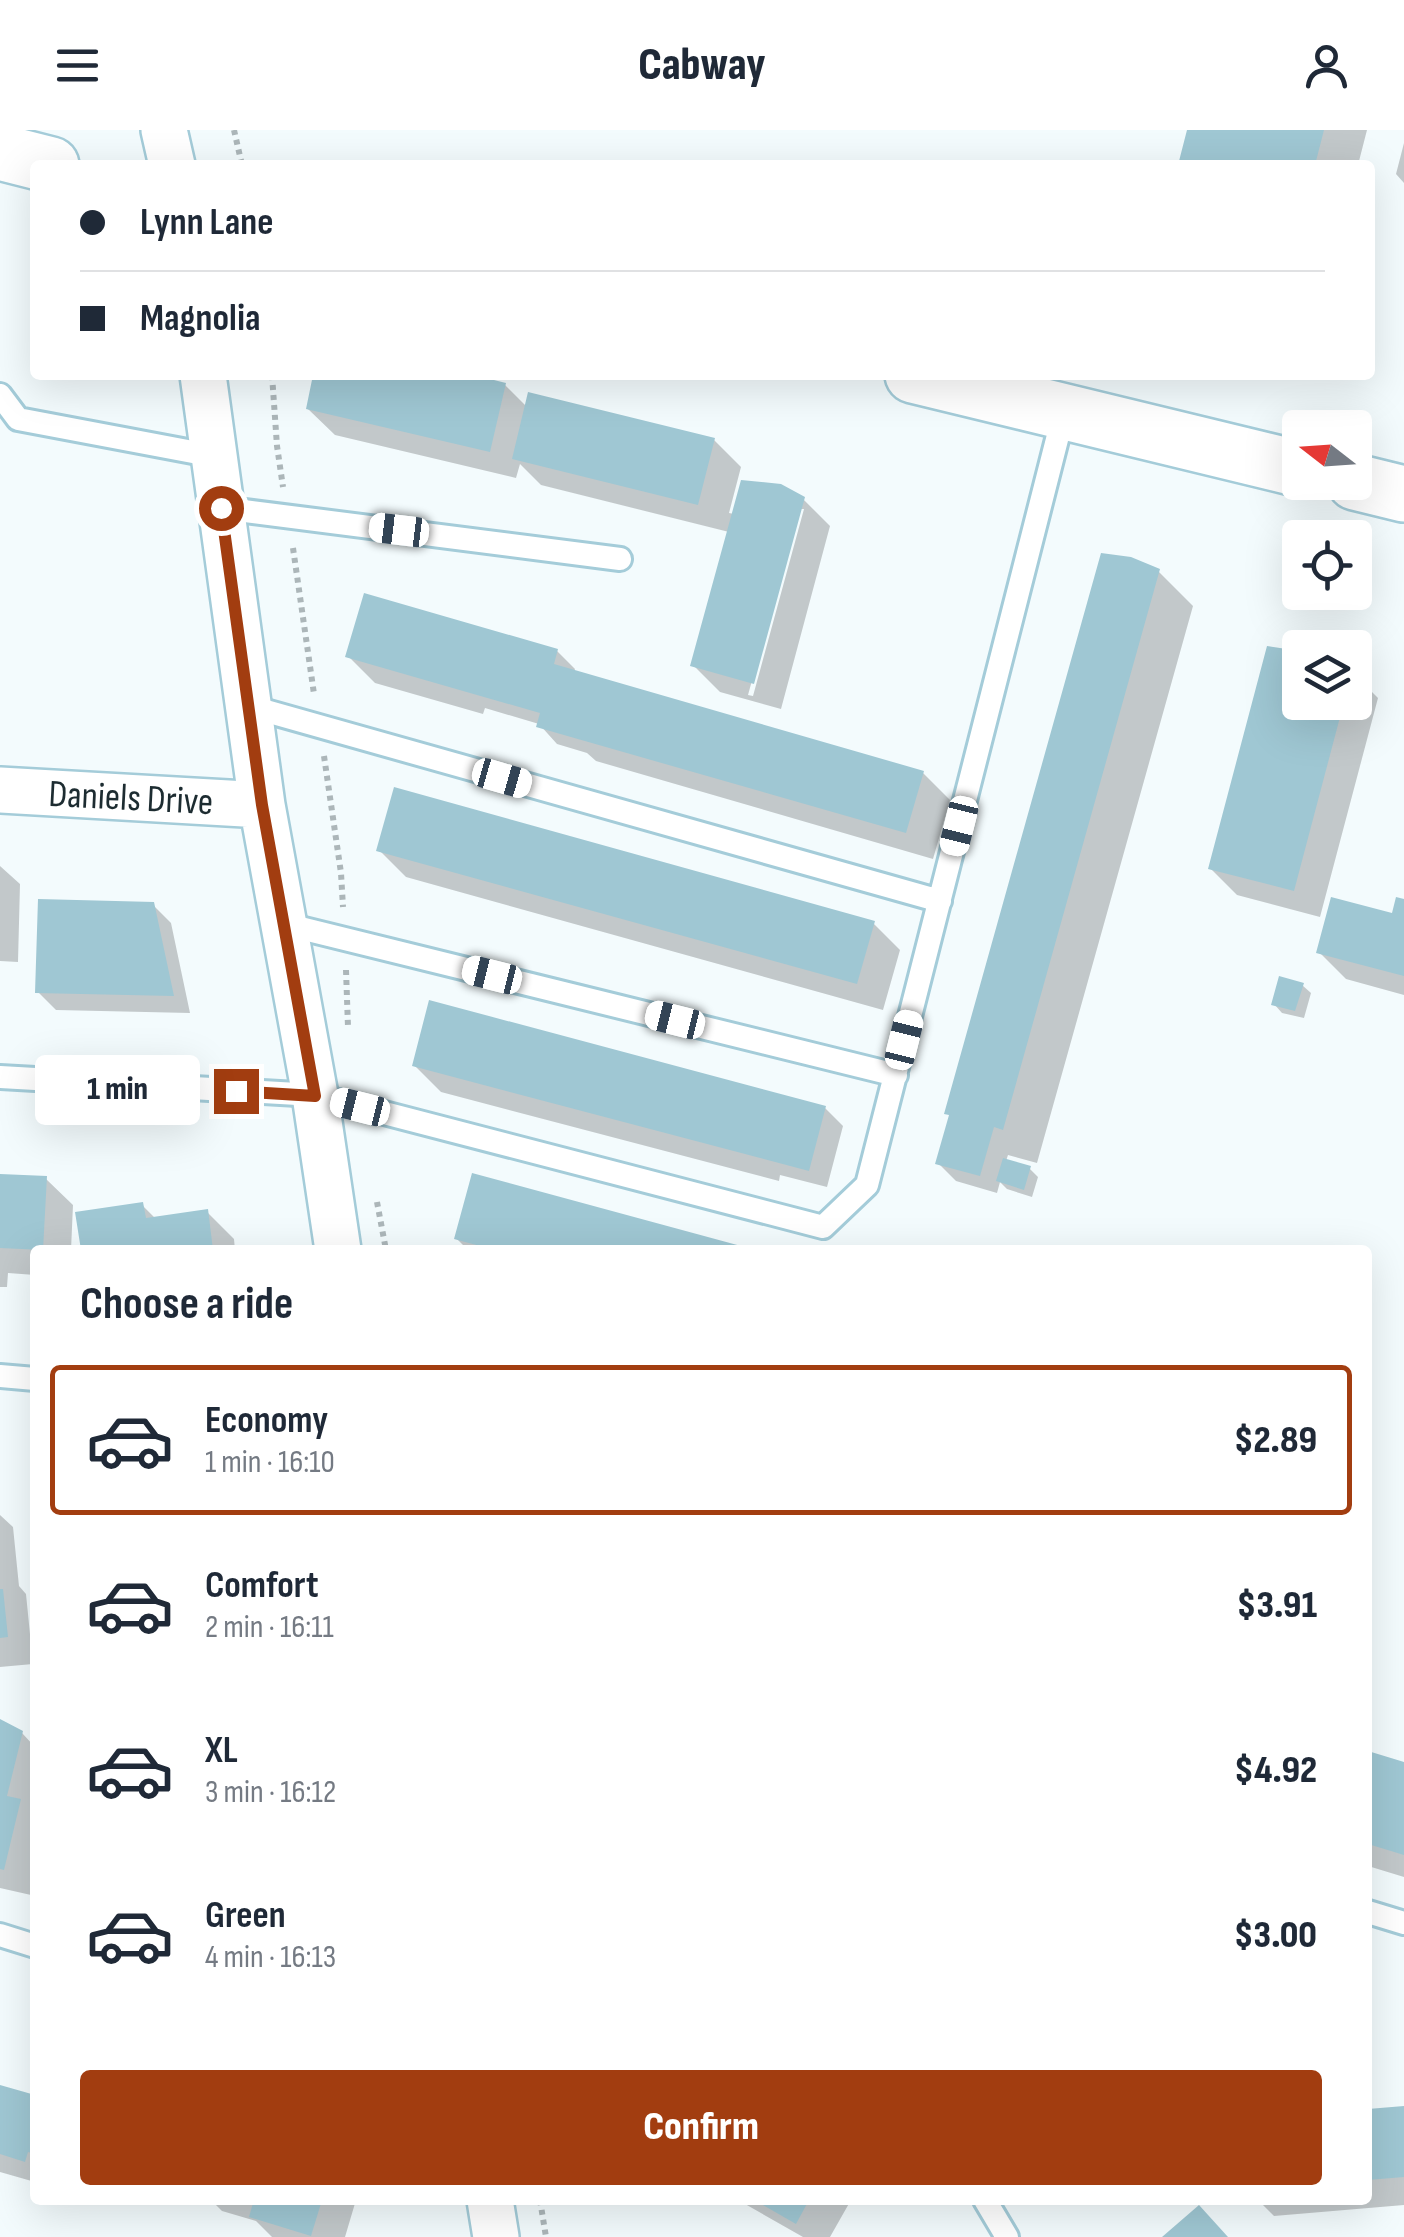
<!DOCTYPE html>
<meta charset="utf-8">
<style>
body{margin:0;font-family:"Sofia Sans Condensed",sans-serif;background:#f6f6f7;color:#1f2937;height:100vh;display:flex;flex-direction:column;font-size:38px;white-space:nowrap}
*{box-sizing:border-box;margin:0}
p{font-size:32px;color:#747a83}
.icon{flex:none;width:55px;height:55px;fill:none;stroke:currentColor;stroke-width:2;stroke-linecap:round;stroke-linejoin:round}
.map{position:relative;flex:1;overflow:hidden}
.details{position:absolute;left:30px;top:1115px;width:1342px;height:960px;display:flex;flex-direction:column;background:#fff;border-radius:10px;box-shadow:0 10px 40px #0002}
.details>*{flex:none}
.guide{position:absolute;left:30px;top:30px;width:1345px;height:220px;border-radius:10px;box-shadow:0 10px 40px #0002;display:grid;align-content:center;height:220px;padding:0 50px;background:#fff}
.needle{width:65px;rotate:287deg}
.fabs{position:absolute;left:1282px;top:280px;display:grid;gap:20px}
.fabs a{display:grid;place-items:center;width:90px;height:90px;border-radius:10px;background:#fff;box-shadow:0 10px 40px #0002;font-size:50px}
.end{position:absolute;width:45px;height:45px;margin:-22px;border:12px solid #a23d10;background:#fff;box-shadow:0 0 0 5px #fff}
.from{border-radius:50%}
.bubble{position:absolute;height:70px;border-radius:10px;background:#fff;box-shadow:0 10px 40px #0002;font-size:32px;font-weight:800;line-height:70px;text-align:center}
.car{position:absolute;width:30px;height:60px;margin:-30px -15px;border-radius:12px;box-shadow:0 0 8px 2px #0007;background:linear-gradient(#fff 24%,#345 0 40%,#fff 0 76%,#345 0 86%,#fff 0)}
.guide b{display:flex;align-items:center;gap:35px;height:95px;font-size:38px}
.guide b+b{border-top:2px solid #e0e1e3}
.guide i{width:25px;height:25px;background:#1f2937}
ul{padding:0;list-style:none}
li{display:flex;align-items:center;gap:30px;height:150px;margin:0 20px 15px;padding:0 30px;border:5px solid transparent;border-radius:10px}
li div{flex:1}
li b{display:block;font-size:38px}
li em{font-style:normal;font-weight:800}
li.current{border-color:#a23d10}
li>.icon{width:90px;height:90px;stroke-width:1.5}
h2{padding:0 50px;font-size:45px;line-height:120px}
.button{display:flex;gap:20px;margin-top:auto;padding:20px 50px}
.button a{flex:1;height:115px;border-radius:10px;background:#a23d10;color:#fff;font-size:40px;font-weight:800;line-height:115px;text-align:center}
header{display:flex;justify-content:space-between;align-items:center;height:130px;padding:0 50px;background:#fff;font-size:45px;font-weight:800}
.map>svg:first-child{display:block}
.shadow{fill:#0003;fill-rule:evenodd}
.building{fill:#9fc7d3}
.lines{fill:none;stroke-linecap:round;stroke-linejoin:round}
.lane-casing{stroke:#a4ccd9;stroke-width:28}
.street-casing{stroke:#a4ccd9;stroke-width:50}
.secondary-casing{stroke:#a4ccd9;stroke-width:60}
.path{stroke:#acb6b9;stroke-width:6;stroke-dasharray:5 5;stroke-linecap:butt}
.lane{stroke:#fff;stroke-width:22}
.street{stroke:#fff;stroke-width:45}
.secondary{stroke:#fff;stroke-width:55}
.route{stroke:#a23d10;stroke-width:12}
.labels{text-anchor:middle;stroke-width:8;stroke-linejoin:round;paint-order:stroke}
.street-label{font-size:38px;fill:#1d2c31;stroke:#fff}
</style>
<header><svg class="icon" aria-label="menu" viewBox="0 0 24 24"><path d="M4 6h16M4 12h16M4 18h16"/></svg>Cabway<svg class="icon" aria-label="person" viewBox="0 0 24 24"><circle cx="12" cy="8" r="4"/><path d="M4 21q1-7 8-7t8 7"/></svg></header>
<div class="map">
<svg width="1404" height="2107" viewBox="0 0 1404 2107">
<rect width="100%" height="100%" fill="#f3fbfd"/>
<!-- shadow -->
<path class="shadow" d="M1190,0H1367L1358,35H1181Z
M1404,13V53L1396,44Z
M316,245H463L505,255L527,277L714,310L741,337L729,383L734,384L803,369L830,396L781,579L720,562L693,535L729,402L541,355L520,334L516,348L335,305L308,279ZM799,379H804L753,566L748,565Z
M1158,441L1193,476L1037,1033L1008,1025L1006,1031L1029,1038L1038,1047L1032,1067L1007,1059L1000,1052L997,1063L956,1051L938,1033Z
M557,521L575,539L574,542L923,643L950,670L933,729L596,631L587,623L557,614L539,594L485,578L483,584L375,553L348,526Z
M1300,524V572H1355V545L1378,568L1320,787L1237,765L1210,738Z
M379,720L873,793L900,820L883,880L406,747Z
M0,736L20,754L18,832L0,831Z
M1404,771V865L1346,849L1319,822L1394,786Z
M152,774L171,793L190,883L56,880L38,862Z
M1302,855L1311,863L1304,888L1282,883L1274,874Z
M414,935L825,978L843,996L827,1057L780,1045L779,1051L441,962Z
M0,1046L46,1049L73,1075L71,1120H35V1145L8,1143L7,1157H0Z
M142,1075L156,1089L207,1082L234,1109L235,1120H83Z
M456,1108L747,1120H468Z
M0,1385L13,1397L19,1456L26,1464L33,1534L0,1537Z
M0,1592L22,1603L35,1617V1747L31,1765L0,1758Z
M1368,1623L1404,1635V1747L1368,1736Z
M0,1957L35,1968V2052L0,2042Z
M1404,1979V2075L1274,2086L1258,2070H1368V1982Z
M211,2070H356L345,2107H272L256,2091L222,2081Z
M738,2070H851L830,2107H803Z"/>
<!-- building -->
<path class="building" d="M1187,0H1324L1315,35H1178Z
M313,245H474L506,253L490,322L306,279Z
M528,262L715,308L698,375L512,329Z
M741,350L781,354L805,367L754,554L690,536Z
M1101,423L1131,427L1160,439L1003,1000L994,997L980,1046L935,1034L949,985L944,984Z
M364,463L558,519L554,534L924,641L906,703L536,597L540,583L345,527Z
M1267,516L1300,521V572H1344L1294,761L1208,739Z
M394,657L875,791L857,854L376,721Z
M1331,767L1392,783L1396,767L1404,769V846L1316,823Z
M38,769L154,772L174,866L35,863Z
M1279,846L1304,853L1295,881L1271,875Z
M429,870L826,976L809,1041L412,936Z
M1003,1028L1031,1036L1024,1060L996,1051Z
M472,1043L752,1119V1120H495L454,1109Z
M0,1044L47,1046L43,1120L0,1118Z
M143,1072L146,1088L208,1079L213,1120H81L75,1082Z
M0,1459H3L8,1507L0,1508Z
M0,1589L23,1601L7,1666L21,1669L4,1740L0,1739Z
M1368,1621L1404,1632V1725L1368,1714Z
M0,1955L35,1965V2024L28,2022L25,2032L0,2024Z
M1404,1976V2047L1368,2050V1979Z
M246,2070H322L311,2106L249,2087L253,2073Z
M754,2070H809L796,2094Z
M1199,2075L1228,2107H1162Z"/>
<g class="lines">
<defs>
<path id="lane" d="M0,265L18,289L214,326
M221,378L620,429
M248,576L940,771
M284,794L896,945
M0,947L315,965L823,1097L867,1055L1064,282
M0,1246L35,1249
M1368,1782L1404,1793
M0,1805L35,1816
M985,2070L1007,2107"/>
<path id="street" d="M164,0L172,35
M203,245L262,675L315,965L338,1120
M0,660L262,675
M490,2070L496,2107"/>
<path id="secondary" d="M0,22L51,35
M913,245L1300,339
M1355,352L1404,364"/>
</defs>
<!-- lane casing -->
<use href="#lane" class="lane-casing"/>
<!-- street casing -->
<use href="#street" class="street-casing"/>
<!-- secondary casing -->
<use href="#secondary" class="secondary-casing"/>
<!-- path -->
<path class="path" d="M234,0L242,35
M272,245L277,316L283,357
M293,418L314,564
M324,626L341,743L343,777
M346,840L348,897
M377,1072L386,1120
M540,2070L546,2107"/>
<!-- lane -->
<use href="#lane" class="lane"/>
<!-- street -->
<use href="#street" class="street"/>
<!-- secondary -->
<use href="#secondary" class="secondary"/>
</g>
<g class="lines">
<!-- route -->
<path class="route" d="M221,378L262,675L315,966L236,961"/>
</g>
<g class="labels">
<!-- street labels -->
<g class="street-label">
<text transform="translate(131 667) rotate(3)" y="13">Daniels Drive</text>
</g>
</g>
</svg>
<div class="fabs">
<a><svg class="needle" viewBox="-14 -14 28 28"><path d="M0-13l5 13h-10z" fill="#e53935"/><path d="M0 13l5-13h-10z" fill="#747a83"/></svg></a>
<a><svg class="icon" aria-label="locate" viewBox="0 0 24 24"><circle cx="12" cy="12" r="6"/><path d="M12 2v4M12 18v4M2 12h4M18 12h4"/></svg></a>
<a><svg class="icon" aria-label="layers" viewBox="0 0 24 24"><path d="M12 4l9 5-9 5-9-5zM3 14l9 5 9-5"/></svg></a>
</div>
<i class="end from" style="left:221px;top:378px"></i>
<i class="end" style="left:236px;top:961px"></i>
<div class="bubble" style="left:35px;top:925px;width:165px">1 min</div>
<i class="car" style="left:399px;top:400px;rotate:277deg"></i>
<i class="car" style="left:502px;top:648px;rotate:106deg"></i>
<i class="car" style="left:959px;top:696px;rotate:194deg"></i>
<i class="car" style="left:492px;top:845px;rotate:284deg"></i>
<i class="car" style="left:675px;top:890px;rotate:284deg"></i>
<i class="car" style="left:904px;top:910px;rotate:14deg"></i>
<i class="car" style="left:360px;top:977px;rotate:284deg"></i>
<div class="guide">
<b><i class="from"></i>Lynn Lane</b>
<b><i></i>Magnolia</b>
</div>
<section class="details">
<h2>Choose a ride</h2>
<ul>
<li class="current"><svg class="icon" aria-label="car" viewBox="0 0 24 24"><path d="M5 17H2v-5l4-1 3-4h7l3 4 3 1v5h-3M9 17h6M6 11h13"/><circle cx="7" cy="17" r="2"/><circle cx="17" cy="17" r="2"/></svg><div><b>Economy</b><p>1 min · 16:10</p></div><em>$2.89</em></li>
<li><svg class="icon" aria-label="car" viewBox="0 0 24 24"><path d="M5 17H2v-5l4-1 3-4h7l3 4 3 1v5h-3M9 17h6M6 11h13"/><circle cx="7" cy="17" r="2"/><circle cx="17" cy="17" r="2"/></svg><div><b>Comfort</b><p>2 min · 16:11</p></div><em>$3.91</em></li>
<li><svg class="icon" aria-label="car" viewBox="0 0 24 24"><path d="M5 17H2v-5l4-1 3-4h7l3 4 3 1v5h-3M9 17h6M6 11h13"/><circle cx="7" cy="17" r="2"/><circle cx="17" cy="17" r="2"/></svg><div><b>XL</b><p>3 min · 16:12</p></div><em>$4.92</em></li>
<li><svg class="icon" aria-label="car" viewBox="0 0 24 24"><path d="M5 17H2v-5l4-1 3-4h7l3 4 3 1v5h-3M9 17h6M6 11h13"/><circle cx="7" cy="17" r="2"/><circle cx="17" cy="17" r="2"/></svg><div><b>Green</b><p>4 min · 16:13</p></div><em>$3.00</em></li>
</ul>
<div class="button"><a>Confirm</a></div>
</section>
</div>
